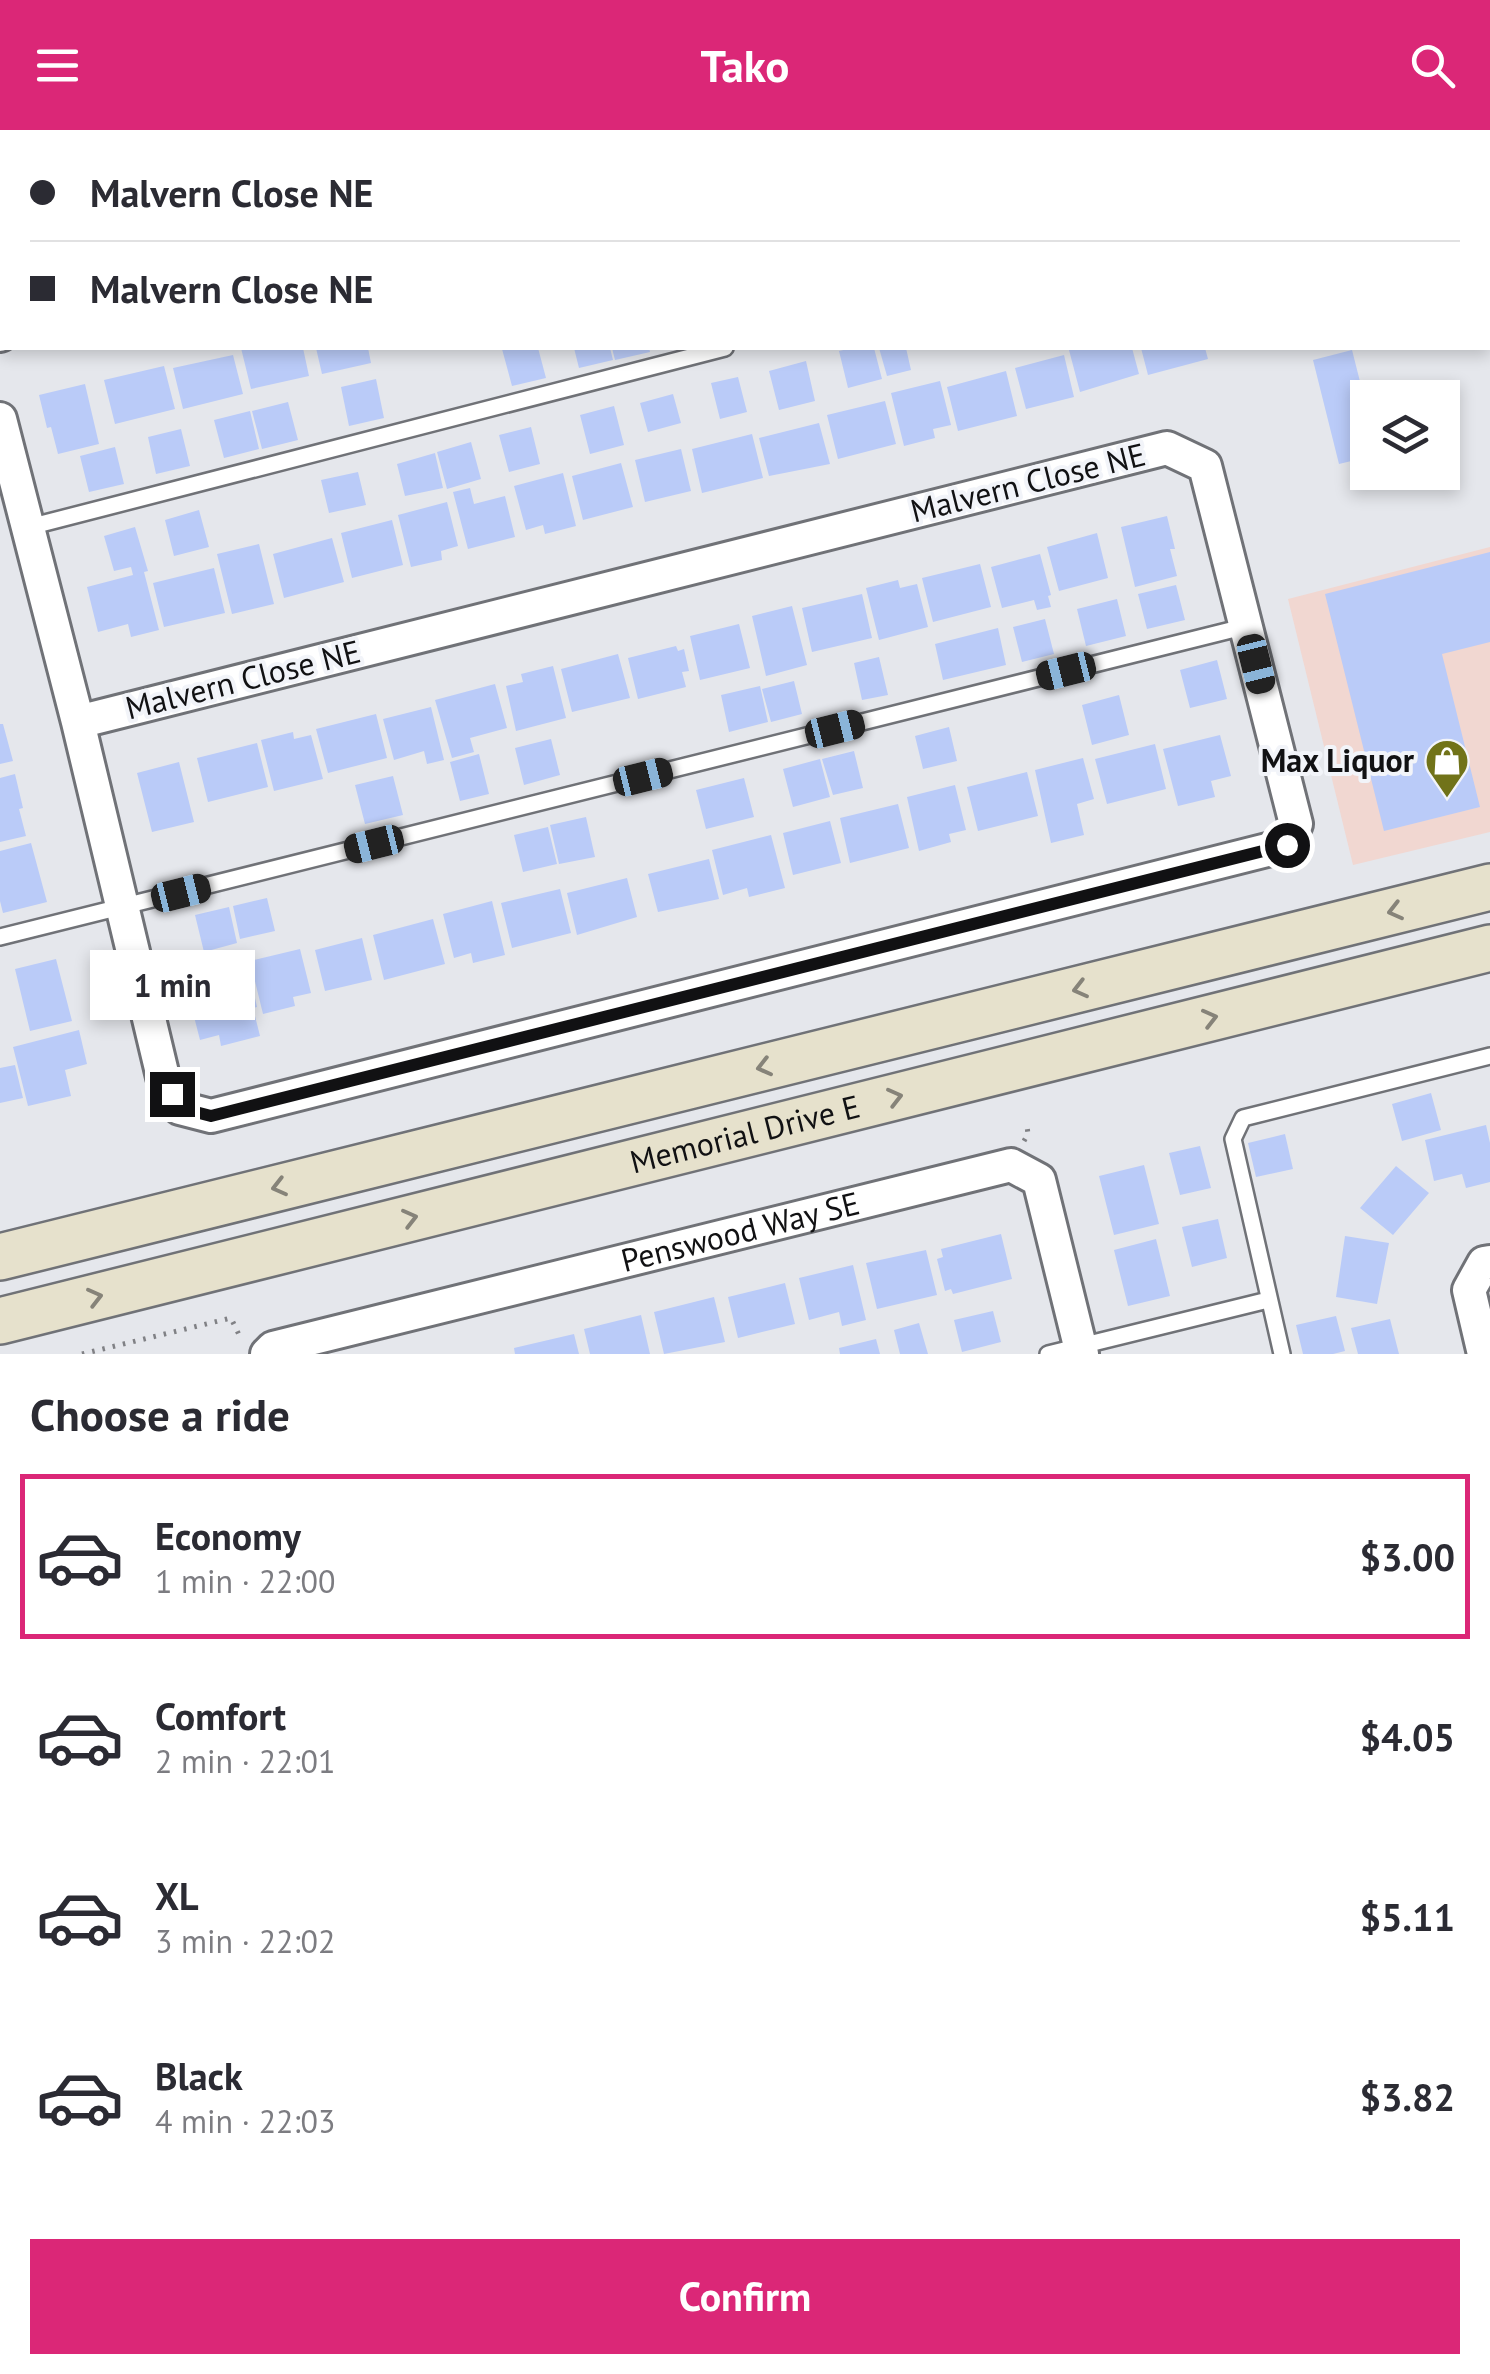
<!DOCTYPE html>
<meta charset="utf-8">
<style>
body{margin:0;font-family:"PT Sans",sans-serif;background:#f7f7f7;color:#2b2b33;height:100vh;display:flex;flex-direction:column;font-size:38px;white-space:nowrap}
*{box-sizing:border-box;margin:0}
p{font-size:32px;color:#7c7c81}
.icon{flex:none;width:55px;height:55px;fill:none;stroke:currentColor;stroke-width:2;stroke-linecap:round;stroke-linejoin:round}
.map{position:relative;height:1224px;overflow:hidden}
.details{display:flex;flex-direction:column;background:#fff;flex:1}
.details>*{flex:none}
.guide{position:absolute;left:0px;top:0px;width:1490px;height:220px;box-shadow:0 5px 15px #0003;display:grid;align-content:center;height:220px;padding:0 30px;background:#fff}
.fabs{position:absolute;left:1350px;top:250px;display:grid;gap:20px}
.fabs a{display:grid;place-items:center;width:110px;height:110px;border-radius:0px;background:#fff;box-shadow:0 5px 15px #0003;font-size:50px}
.end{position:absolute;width:45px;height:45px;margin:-22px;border:12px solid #111113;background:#fff;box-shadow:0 0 0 5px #fff}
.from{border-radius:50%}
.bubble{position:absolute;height:70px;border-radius:0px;background:#fff;box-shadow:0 5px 15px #0003;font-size:32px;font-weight:600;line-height:70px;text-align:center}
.car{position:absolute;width:30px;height:60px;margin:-30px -15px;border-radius:12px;box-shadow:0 0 8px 2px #0007;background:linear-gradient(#222 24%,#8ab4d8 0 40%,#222 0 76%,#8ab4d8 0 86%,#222 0)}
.guide b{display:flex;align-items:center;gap:35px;height:95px;font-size:38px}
.guide b+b{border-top:2px solid #e1e1e2}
.guide i{width:25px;height:25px;background:#2b2b33}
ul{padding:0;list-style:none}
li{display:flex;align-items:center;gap:30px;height:165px;margin:0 20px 15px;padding:0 10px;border:5px solid transparent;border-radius:0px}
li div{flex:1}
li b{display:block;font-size:38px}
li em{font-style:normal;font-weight:600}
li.selected{border-color:#db2777}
li>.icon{width:90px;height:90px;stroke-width:1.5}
h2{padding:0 30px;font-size:45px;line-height:120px}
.button{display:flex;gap:20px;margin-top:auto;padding:20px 30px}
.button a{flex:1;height:115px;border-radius:0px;background:#db2777;color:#fff;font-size:40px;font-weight:600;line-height:115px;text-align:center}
header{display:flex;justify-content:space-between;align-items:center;height:130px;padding:0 30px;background:#db2777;color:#fff;font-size:45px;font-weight:600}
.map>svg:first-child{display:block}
.commercial{fill:#f1d7d1}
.building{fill:#bacbf8}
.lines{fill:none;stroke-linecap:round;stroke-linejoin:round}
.service-casing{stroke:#707277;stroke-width:20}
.minor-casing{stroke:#707277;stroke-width:38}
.secondary-casing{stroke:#707277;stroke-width:50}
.path{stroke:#808185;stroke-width:5;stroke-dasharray:2.5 8;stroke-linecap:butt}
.service{stroke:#fff;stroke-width:15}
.minor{stroke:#fff;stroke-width:32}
.secondary{stroke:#e6e1cc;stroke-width:45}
.oneway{stroke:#868379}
.route{stroke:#111113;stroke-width:12}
.labels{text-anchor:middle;stroke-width:8;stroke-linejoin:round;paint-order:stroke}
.street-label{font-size:32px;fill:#111113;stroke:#f2f4f9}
.poi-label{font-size:32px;font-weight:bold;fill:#111113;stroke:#f2f4f9;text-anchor:end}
</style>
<header><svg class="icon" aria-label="menu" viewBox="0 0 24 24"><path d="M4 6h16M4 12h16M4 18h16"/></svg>Tako<svg class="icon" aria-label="search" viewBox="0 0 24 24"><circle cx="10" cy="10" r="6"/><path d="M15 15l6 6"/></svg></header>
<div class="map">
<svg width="1490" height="1224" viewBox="0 0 1490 1224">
<rect width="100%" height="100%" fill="#e5e7ec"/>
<!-- commercial -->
<path class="commercial" d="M1490,417V702L1353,735L1288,469Z"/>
<!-- building -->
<path class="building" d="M241,218H303L309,246L251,259Z
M316,218H368L371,233L322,244Z
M508,218H538L546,248L512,256L502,219Z
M574,218H610L613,230L579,238Z
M612,218H649L650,222L615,230Z
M852,218H874L882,249L848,258L839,221Z
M879,218H906L911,240L887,246Z
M1080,218H1132L1139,244L1080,262L1069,220Z
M1141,218H1205L1208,229L1148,245Z
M1352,220L1368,283V327L1339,334L1313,230Z
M233,225L243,264L183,279L173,238Z
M1064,225L1074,267L1026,279L1015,238Z
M806,231L815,271L779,280L769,241Z
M164,236L175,279L115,294L104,250Z
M1006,241L1017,286L958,301L947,257Z
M738,247L747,282L720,289L711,253Z
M376,249L384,288L349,296L341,257Z
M940,251L951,295L933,299L935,308L904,316L891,263Z
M85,254L99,314L58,324L51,297L47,298L39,265Z
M673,264L681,293L648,302L640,273Z
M885,271L896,314L838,329L827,285Z
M288,272L298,310L262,319L252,281Z
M614,276L624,315L590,324L580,285Z
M250,281L259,319L224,328L214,290Z
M819,293L830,334L769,346L759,308Z
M531,297L540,334L509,342L499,305Z
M181,299L190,336L156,344L148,307Z
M752,304L763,348L702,363L692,319Z
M471,312L481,349L447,359L437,322Z
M115,317L124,354L89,362L80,326Z
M681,319L691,361L645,372L635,330Z
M435,323L443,358L405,366L397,334Z
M621,333L633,377L583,390L572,346Z
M358,342L366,375L329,383L321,350Z
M563,343L576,396L545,404L543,395L526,400L514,356Z
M470,358L474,374L505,366L515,407L468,419L453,362Z
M447,372L458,416L441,421L442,430L411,437L398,385Z
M199,380L209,417L174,426L165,390Z
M1167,386L1175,419H1170L1177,446L1135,457L1121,397Z
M392,390L403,435L352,448L341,403Z
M135,397L148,441L144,442L159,500L131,507L128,494L98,502L87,457L133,445L131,437L114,441L104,406Z
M1097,403L1108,448L1059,461L1047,417Z
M332,408L344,452L284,468L273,424Z
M259,414L274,474L232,484L217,424Z
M1490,422V512L1442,524L1480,677L1384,701L1325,464Z
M1040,424L1051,465L1048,466L1051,477L1037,480L1034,470L1002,478L991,437Z
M980,434L991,477L933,492L922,448Z
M214,438L225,483L164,497L153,453Z
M898,450L900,458L917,454L928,497L879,510L866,458Z
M1176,455L1185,490L1147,499L1138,464Z
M862,464L872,508L812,522L802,478Z
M1117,469L1126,506L1086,516L1077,479Z
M792,476L807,535L766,546L752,486Z
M1045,489L1054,524L1022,532L1013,497Z
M739,494L750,538L700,550L690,506Z
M998,498L1006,535L943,550L935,514Z
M676,516L678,521L684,519L689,541L682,542L686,557L638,569L628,528Z
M618,524L630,568L572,582L561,539Z
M879,527L888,565L862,570L854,533Z
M1217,530L1227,569L1190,578L1180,540Z
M553,536L566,588L516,601L506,556L523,552L521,544Z
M794,551L802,584L771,592L762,559Z
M495,554L507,598L470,608L474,622L452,628L435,570Z
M760,556L768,592L729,602L721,565Z
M1119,565L1129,605L1092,615L1082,575Z
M431,577L444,630L427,634L424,621L394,630L383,589Z
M376,584L387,628L328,643L316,599Z
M0,594H3L13,631L0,634Z
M949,597L957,631L923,639L915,606Z
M293,602L294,609L311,605L323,649L274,661L261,610Z
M1220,605L1231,646L1211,651L1215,667L1178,676L1163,619Z
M551,609L560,645L524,655L515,618Z
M257,613L268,657L208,672L197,628Z
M1155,614L1166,659L1107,674L1095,629Z
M854,621L863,658L833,665L822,629Z
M479,624L489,664L460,671L450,632Z
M1083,628L1094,669L1077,674L1084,705L1051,713L1035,640Z
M820,629L830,667L793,677L783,639Z
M179,632L194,692L152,702L137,643Z
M1027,642L1038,686L978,701L967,657Z
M15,644L23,678L19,679L26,706L0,712V648Z
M393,646L403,685L365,694L355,655Z
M744,648L754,687L706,699L696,660Z
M955,655L966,700L949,704L951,712L919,721L907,667Z
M898,674L909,718L850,733L840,688Z
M586,687L595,727L559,734L550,695Z
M830,691L841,733L793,745L783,703Z
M548,697L557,734L523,742L514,705Z
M771,705L785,758L749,767L747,758L723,765L712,720Z
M31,713L47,772L3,783L0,771V721Z
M709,729L719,769L658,782L648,744Z
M627,748L637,787L577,805L567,763Z
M560,759L571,803L512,818L501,773Z
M267,768L275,801L240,809L233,776Z
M492,771L505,825L473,833L471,823L454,828L443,784Z
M229,777L237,813L204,822L195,785Z
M433,789L445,834L384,850L373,805Z
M362,808L372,850L325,861L315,820Z
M300,819L311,863L293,867L295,876L263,884L250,831Z
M56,829L72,891L30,901L15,839Z
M247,857L248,861L253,859L257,877L253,878L260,906L221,916L219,905L200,910L190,871Z
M79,900L87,934L65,940L71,966L28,976L13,917Z
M15,935L23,968L0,973V938Z
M1431,963L1441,1000L1402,1011L1392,974Z
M1486,995L1490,1013V1052L1466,1058L1462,1044L1434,1051L1425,1010Z
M1285,1004L1293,1039L1256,1047L1248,1013Z
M1200,1016L1211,1058L1180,1065L1169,1023Z
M1144,1035L1159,1094L1114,1105L1099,1046Z
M1396,1036L1429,1063L1393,1105L1360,1078Z
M1218,1089L1227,1128L1192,1137L1182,1097Z
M1001,1104L1012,1149L953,1164L951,1159L945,1161L937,1129L943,1127L941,1119Z
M1345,1106L1389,1113L1377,1174L1336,1167Z
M1156,1109L1170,1166L1128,1176L1114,1120Z
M926,1120L937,1165L877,1179L866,1133Z
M853,1135L866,1190L842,1196L839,1182L809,1190L799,1148Z
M785,1153L795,1194L738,1208L728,1167Z
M714,1167L725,1212L664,1224L654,1182Z
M993,1181L1001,1212L962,1222L954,1190Z
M641,1185L650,1224H590L584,1199Z
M1336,1186L1345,1221L1333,1224H1303L1296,1195Z
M1390,1189L1399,1224H1358L1351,1198Z
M919,1193L928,1224H900L894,1200Z
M574,1204L579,1224H515L514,1218Z
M876,1209L880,1224H840L839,1218Z"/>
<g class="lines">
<defs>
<path id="service" d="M359,0L360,2
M1315,2L1316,0
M0,3L11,0
M29,397L725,218
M0,807L1247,496
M1048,1224L1268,1170
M1282,1224L1233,1009L1243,988L1490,926"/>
<g id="minor">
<path d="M807,2L817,0"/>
<path d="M0,205L2,204"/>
<path d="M0,289L78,592L163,947L180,978L211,986L1287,715L1296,694L1205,336L1167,318L78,592"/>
<path id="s1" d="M267,1224L273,1218L1011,1035L1039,1050L1082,1224"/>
<path d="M1484,1224L1469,1160L1484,1133L1490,1132"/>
</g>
<g id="secondary">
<path d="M0,1127L1490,757"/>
<path id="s2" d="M0,1191L1490,818"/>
</g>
</defs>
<!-- service casing -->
<use href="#service" class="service-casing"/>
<!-- minor casing -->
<use href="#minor" class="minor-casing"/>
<!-- secondary casing -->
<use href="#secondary" class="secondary-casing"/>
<!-- path -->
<path class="path" d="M1024,1011L1028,1004L1027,996
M82,1224L231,1188L241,1209"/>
<!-- service -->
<use href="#service" class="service"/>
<!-- minor -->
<use href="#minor" class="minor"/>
<!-- secondary -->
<use href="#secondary" class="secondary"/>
</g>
<!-- one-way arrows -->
<defs><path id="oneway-chevron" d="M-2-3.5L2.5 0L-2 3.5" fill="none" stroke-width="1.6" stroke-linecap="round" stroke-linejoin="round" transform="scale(2.5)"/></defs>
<g class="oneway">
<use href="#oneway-chevron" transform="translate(1395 781) rotate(166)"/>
<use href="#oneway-chevron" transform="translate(1080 859) rotate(166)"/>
<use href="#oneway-chevron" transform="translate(1210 888) rotate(-14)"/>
<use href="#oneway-chevron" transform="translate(764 937) rotate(166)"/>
<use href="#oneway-chevron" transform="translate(895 967) rotate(-14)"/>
<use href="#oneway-chevron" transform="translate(279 1057) rotate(166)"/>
<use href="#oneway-chevron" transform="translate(410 1088) rotate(-14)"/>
<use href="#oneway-chevron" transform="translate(95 1167) rotate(-14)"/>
</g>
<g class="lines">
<!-- route -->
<path class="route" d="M172,964L180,978L211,986L1287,715"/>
</g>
<!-- icons -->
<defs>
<symbol id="shop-pin" viewBox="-11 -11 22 30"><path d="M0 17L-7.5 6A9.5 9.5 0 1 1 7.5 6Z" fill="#717319" stroke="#f2f4f9"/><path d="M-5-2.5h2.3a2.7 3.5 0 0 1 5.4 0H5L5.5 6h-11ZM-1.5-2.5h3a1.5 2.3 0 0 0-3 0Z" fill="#fff"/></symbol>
</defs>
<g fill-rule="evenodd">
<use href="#shop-pin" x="1422" y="606" width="50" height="68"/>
</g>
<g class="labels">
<!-- street labels -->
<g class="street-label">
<text transform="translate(1028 353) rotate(-14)" y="11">Malvern Close NE</text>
<text transform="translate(243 550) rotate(-14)" y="11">Malvern Close NE</text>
<text dy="11" stroke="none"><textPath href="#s2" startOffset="768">Memorial Drive E</textPath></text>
<text dy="11" stroke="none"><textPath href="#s1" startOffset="490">Penswood Way SE</textPath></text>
</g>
<!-- poi labels -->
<g class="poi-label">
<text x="1414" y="642">Max Liquor</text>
</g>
</g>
</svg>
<div class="fabs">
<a><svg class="icon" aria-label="layers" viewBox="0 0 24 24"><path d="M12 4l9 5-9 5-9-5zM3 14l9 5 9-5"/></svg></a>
</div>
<i class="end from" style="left:1287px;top:715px"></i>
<i class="end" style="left:172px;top:964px"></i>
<div class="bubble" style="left:90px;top:820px;width:165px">1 min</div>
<i class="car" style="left:1256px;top:534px;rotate:166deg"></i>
<i class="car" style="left:1066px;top:541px;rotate:256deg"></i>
<i class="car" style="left:835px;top:599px;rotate:76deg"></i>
<i class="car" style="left:643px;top:647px;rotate:76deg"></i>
<i class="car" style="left:374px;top:714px;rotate:256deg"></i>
<i class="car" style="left:181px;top:763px;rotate:76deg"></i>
<div class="guide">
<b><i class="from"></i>Malvern Close NE</b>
<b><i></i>Malvern Close NE</b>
</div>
</div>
<section class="details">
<h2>Choose a ride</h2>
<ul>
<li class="selected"><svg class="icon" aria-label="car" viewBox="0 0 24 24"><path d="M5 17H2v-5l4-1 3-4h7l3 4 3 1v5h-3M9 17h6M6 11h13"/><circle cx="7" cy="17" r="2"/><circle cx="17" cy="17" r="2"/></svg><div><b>Economy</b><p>1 min · 22:00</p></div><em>$3.00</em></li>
<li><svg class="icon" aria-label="car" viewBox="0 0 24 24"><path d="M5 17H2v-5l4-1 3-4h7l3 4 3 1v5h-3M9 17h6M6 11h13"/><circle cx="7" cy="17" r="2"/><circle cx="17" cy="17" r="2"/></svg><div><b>Comfort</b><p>2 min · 22:01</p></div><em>$4.05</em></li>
<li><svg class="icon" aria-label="car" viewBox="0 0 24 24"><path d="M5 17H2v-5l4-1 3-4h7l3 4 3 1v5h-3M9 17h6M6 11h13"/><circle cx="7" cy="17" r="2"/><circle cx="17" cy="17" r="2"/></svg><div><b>XL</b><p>3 min · 22:02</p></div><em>$5.11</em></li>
<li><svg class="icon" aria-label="car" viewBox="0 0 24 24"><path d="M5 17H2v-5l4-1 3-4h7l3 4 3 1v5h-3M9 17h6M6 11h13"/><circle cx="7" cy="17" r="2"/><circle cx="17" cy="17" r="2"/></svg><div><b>Black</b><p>4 min · 22:03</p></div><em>$3.82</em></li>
</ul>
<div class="button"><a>Confirm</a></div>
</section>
